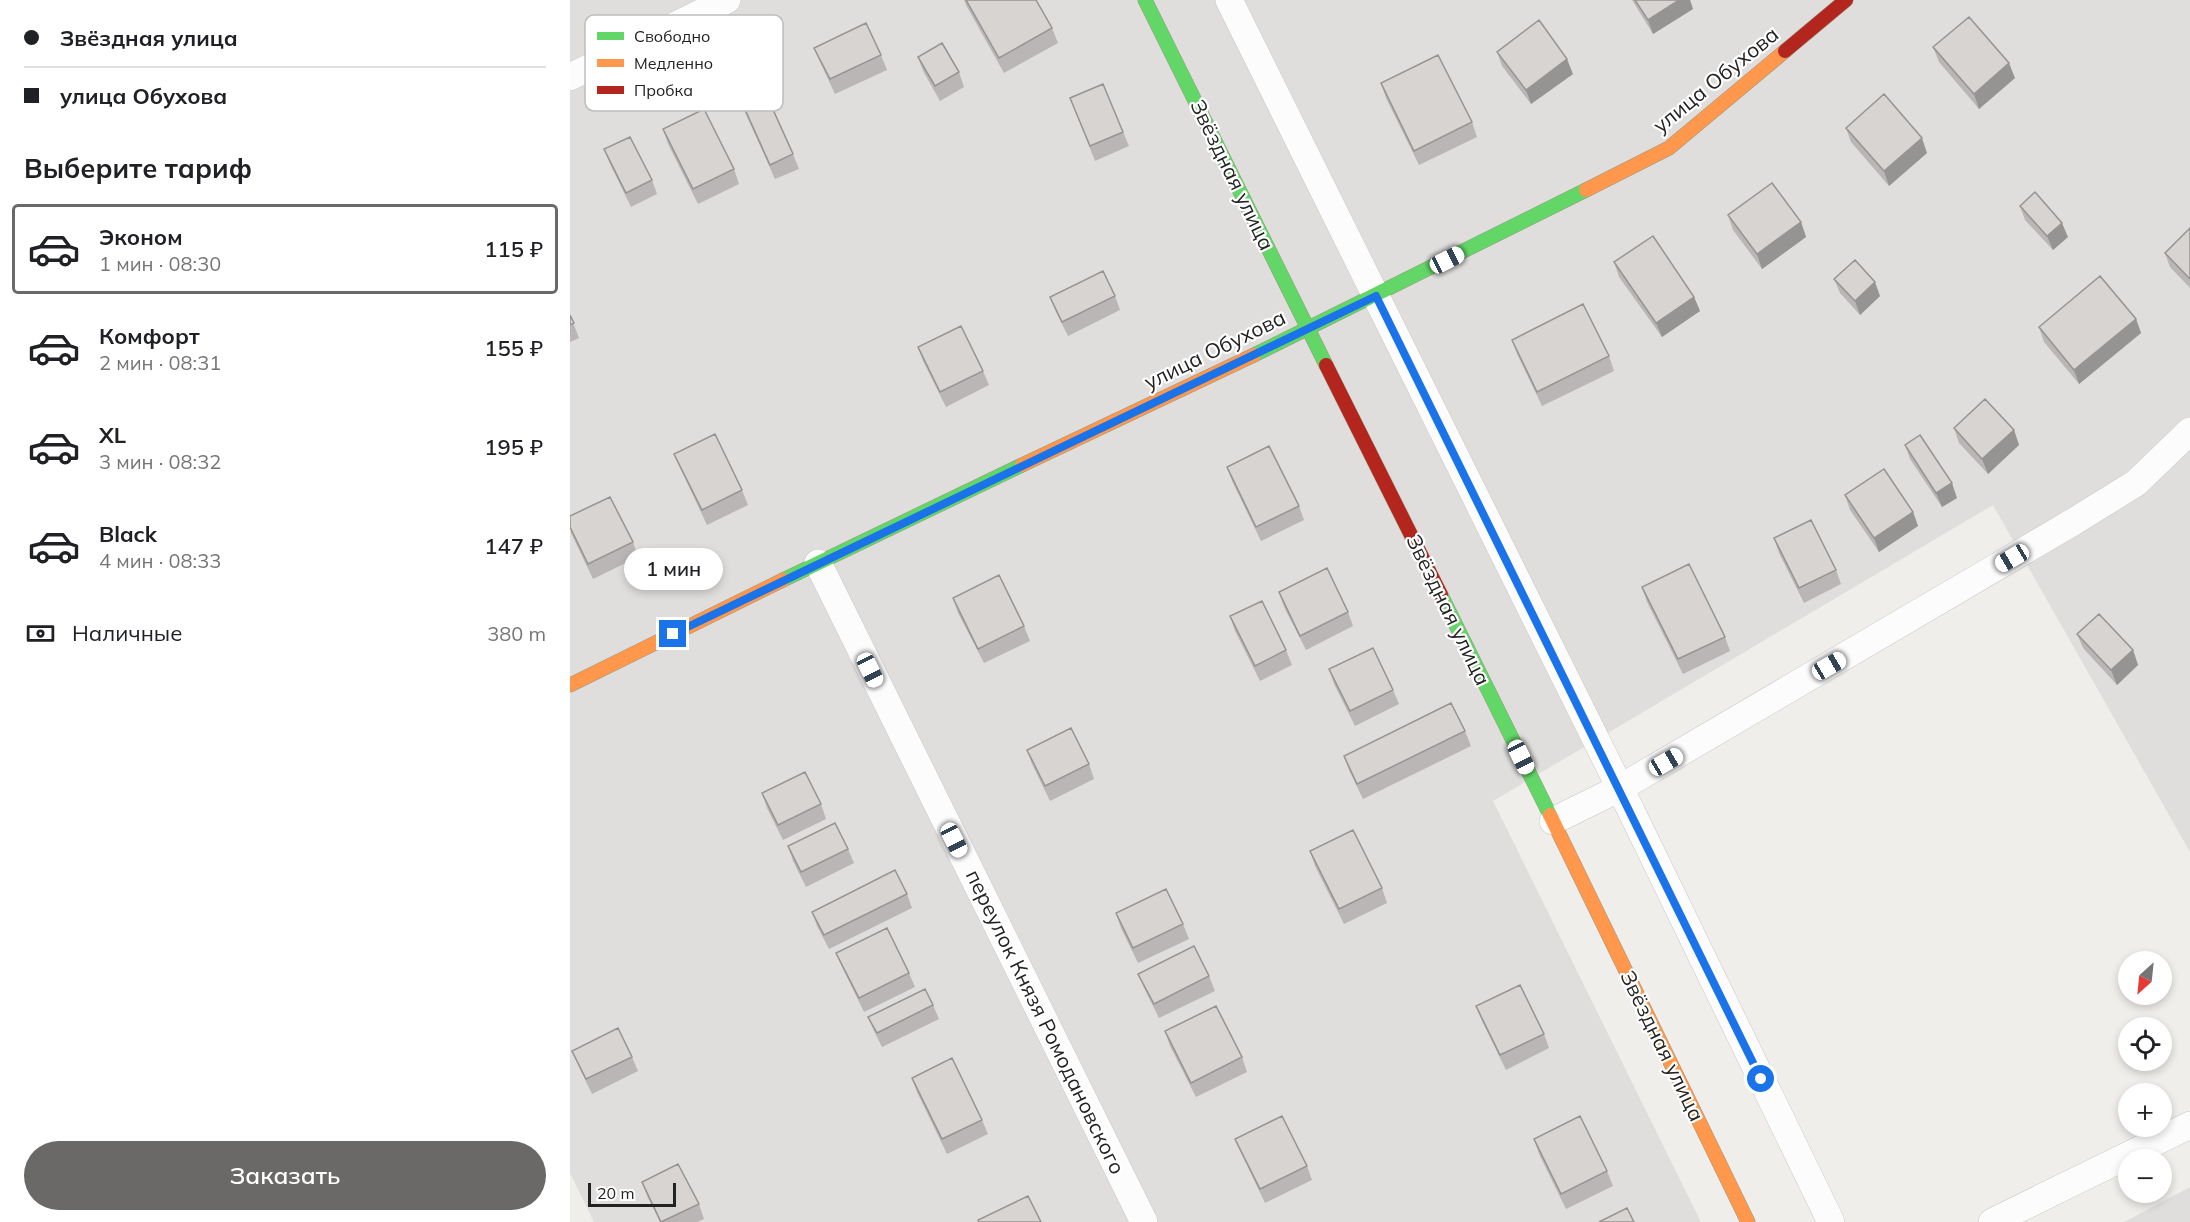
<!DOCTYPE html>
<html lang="ru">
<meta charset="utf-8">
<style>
body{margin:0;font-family:Mulish,sans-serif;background:#f6f6f6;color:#202124;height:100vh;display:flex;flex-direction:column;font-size:22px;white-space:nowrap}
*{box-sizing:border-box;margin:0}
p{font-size:20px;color:#757577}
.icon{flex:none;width:33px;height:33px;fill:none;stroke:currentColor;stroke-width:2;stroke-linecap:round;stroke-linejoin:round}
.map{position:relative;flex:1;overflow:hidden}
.drawer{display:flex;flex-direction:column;background:#fff;width:570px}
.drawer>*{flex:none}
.top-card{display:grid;align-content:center;height:132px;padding:0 24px;background:#fff}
.needle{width:39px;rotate:207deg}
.tools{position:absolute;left:1548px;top:951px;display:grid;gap:12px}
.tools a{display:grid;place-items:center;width:54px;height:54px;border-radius:50%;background:#fff;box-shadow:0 3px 9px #0003;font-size:30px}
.scale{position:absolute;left:18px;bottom:15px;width:88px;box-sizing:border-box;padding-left:6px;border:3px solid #222;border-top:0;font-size:16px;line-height:21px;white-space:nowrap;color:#222;-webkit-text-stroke:4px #fff;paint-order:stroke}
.end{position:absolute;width:27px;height:27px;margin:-14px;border:8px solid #1a73e8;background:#fff;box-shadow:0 0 0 3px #fff}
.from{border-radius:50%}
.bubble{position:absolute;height:42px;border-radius:21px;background:#fff;box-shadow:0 3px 9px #0003;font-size:20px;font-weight:600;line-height:42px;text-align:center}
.car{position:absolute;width:18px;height:36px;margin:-18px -9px;border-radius:8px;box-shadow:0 0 4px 2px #0007;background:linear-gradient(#fff 24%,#345 0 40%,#fff 0 76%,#345 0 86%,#fff 0)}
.top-card b{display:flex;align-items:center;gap:21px;height:57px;font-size:22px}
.top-card b+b{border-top:2px solid #e0e0e0}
.top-card i{width:15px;height:15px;background:#202124}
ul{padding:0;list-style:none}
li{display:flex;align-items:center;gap:18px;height:90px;margin:0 12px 9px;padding:0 12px;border:3px solid transparent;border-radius:6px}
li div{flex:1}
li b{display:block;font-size:22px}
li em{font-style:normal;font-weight:600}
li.active{border-color:#6a6968}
li>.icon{width:54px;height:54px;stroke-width:1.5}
h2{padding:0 24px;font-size:27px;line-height:72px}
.pay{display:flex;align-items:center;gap:15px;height:66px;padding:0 24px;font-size:22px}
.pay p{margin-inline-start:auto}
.action{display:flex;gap:12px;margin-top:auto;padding:12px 24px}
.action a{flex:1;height:69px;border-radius:36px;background:#6a6968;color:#fff;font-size:24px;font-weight:600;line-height:69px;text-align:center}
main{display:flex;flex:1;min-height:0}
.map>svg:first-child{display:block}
.residential{fill:#dfdedc}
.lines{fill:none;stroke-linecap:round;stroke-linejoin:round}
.street-casing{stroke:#c9c8c7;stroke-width:28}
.fast-casing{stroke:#999a82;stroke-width:15}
.slow-casing{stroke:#999a82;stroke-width:15}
.jam-casing{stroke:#999a82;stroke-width:15}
.street{stroke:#fdfcfc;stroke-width:27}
.fast{stroke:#63d668;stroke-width:14}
.slow{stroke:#ff974d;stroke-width:14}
.jam{stroke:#b3261e;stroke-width:14}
.wall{fill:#b9b6b5}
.shaded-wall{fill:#969493}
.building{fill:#d7d4d2;stroke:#969493;stroke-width:1.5}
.route{stroke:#1a73e8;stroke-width:8}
.labels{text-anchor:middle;stroke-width:4.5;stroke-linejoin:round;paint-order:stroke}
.street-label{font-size:21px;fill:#222;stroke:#fff}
.key{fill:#fff;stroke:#bdbdbd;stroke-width:1.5}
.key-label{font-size:16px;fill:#222}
</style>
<main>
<section class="drawer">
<div class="top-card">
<b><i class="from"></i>Звёздная улица</b>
<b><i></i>улица Обухова</b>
</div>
<h2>Выберите тариф</h2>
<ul>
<li class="active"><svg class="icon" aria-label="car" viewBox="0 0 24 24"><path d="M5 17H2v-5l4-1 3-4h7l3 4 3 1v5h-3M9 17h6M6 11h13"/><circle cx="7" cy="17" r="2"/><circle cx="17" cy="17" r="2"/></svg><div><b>Эконом</b><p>1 мин · 08:30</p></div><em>115 ₽</em></li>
<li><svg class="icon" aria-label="car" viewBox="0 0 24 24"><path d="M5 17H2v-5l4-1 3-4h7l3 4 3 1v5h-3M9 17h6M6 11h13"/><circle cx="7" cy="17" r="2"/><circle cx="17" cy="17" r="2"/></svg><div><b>Комфорт</b><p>2 мин · 08:31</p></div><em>155 ₽</em></li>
<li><svg class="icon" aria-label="car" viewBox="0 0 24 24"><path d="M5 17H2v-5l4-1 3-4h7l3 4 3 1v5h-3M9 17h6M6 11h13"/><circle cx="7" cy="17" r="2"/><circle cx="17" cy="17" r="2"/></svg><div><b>XL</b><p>3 мин · 08:32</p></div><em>195 ₽</em></li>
<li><svg class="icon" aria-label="car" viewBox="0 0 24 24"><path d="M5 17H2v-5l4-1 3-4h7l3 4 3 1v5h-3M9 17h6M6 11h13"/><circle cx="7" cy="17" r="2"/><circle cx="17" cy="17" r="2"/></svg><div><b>Black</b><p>4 мин · 08:33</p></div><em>147 ₽</em></li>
</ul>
<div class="pay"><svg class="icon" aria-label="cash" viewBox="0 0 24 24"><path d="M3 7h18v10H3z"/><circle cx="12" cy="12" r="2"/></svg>Наличные<p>380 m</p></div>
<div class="action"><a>Заказать</a></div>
</section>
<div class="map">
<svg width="1620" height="1222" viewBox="0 0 1620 1222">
<rect width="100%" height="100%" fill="#f0eeeb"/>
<!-- residential -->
<path class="residential" d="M0,0H1620V852L1423,505L923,801L1131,1222H24L0,1173Z
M1620,1187V1222H1554Z"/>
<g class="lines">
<defs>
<path id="street" d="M659,0L1050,788L1261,1222
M0,77L157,0
M248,563L574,1222
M983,821L1050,788L1503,522L1566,483L1620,431
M1422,1222L1620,1125"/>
<path id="fast" d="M575,0L756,365
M684,355L1016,190
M213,580L452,465
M871,595L980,815"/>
<path id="slow" d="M1016,190L1099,148L1215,51
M452,465L684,355
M0,685L213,580
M980,815L1178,1222"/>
<path id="jam" d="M1215,51L1276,0
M756,365L871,595"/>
</defs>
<!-- street casing -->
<use href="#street" class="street-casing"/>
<!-- fast casing -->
<use href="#fast" class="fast-casing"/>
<!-- slow casing -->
<use href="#slow" class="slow-casing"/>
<!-- jam casing -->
<use href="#jam" class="jam-casing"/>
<!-- street -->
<use href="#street" class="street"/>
<!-- fast -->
<use href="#fast" class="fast"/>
<!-- slow -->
<use href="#slow" class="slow"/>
<!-- jam -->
<use href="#jam" class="jam"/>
</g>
<!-- wall -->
<path class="wall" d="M394,0H466L482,28L488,43L434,73L396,5Z
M1062,0H1120L1123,9L1083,34Z
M1363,47L1445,78L1409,109L1369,62Z
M244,48L311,55L317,70L265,94L250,62Z
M927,52L1003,74L961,104L932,66Z
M348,57L389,72L394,87L370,101L353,71Z
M811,83L902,122L907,137L849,165L816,98Z
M164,85L223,154L229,169L205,179L169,99Z
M500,98L553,132L559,146L525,161Z
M1276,128L1357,153L1319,186L1281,142Z
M93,129L164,169L169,184L128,204L98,144Z
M34,149L82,180L87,194L61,207L40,164Z
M1450,206L1498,237L1483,250L1455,220Z
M1158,215L1231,222L1236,237L1192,269L1163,230Z
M1620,228V288L1600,267L1595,253Z
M1044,262L1124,297L1130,311L1092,337L1049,277Z
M1264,279L1310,296L1290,315L1270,293Z
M545,296L550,310L498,336L486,312L480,297Z
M0,315L9,338L0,342Z
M1566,319L1571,333L1509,384L1474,342L1469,327Z
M942,340L1039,356L1044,371L972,406L947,354Z
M348,347L413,371L419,385L376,407L353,361Z
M1384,428L1444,430L1449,445L1418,474L1389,443Z
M1335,445L1387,498L1372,507L1340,459Z
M104,454L172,490L178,505L137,525L110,468Z
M657,467L729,506L734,520L691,541L662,481Z
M1275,495L1343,512L1348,526L1309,552L1280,510Z
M0,516L63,542L68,557L23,579L1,533Z
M1204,538L1266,570L1271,584L1234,603L1209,553Z
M1072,587L1155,637L1160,651L1113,674L1077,602Z
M709,592L778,612L783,626L736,650L714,607Z
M383,598L454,626L460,641L414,663L388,613Z
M660,616L716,650L722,665L690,681L665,631Z
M1507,634L1563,650L1568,665L1547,685L1513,648Z
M759,669L823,690L829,704L785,726L764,684Z
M895,731L901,746L793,799L779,770L774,756Z
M457,750L519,764L524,779L480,801L462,764Z
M192,793L251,804L256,819L213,840L197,808Z
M218,846L278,849L284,863L236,887L223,861Z
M740,851L812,888L817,903L774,924L745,866Z
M337,894L342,908L259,949L247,926L242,912Z
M546,913L613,924L619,939L568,963L551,928Z
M266,953L339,973L345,987L294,1012L272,967Z
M568,974L639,976L645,991L589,1018L574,988Z
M363,1005L369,1019L312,1047L304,1031L298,1017Z
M906,1006L974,1034L979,1048L936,1070L912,1021Z
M595,1031L672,1057L677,1072L626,1097L600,1046Z
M2,1051L62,1057L68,1071L22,1094L8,1065Z
M342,1078L412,1120L418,1134L377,1154L347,1092Z
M665,1139L737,1166L742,1180L695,1203L671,1153Z
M964,1139L1037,1171L1043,1186L996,1209L969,1154Z
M72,1182L129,1204L134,1219L127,1222H90L77,1196Z"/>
<!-- shaded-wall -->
<path class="shaded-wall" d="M1109,0H1120L1123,9L1083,34L1078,20Z
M997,59L1003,74L961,104L956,90Z
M1439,63L1445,78L1409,109L1404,94Z
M1352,138L1357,153L1319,186L1314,171Z
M1231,222L1236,237L1192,269L1187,254Z
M1492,223L1498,237L1483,250L1477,236Z
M1305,282L1310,296L1290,315L1285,301Z
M1124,297L1130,311L1092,337L1086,323Z
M1566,319L1571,333L1509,384L1504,370Z
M1444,430L1449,445L1418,474L1412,459Z
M1382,483L1387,498L1372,507L1366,493Z
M1343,512L1348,526L1309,552L1304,538Z
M1563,650L1568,665L1547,685L1541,670Z"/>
<!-- building -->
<path class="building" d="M396,0H466L482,28L429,58Z
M1065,0H1109L1078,20Z
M1399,17L1439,63L1404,94L1363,47Z
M969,20L997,59L956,90L927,52Z
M296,23L311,55L260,79L244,48Z
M372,43L389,72L365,86L348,57Z
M868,55L902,122L844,151L811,83Z
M187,74L223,154L200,165L164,85Z
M533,84L553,132L520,146L500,98Z
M1314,94L1352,138L1314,171L1276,128Z
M134,109L164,169L123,189L93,129Z
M60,137L82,180L56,193L34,149Z
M1202,183L1231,222L1187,254L1158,215Z
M1465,192L1492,223L1477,236L1450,206Z
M1620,228V279L1595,253Z
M1083,236L1124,297L1086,323L1044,262Z
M1285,260L1305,282L1285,301L1264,279Z
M533,271L545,296L492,322L480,297Z
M1530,276L1566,319L1504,370L1469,327Z
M1013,304L1039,356L967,392L942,340Z
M0,315L4,323L0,325Z
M391,326L413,371L370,392L348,347Z
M1415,399L1444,430L1412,459L1384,428Z
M145,434L172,490L132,510L104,454Z
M1350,435L1382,483L1366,493L1335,445Z
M699,446L729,506L686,527L657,467Z
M1314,469L1343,512L1304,538L1275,495Z
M40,497L63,542L18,564L0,527V516Z
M1241,520L1266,570L1229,588L1204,538Z
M1119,564L1155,637L1108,659L1072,587Z
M757,568L778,612L730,636L709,592Z
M429,575L454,626L408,649L383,598Z
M692,601L716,650L685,666L660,616Z
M1529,614L1563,650L1541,670L1507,634Z
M803,648L823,690L780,711L759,669Z
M881,703L895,731L787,784L774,756Z
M501,728L519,764L475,786L457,750Z
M235,772L251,804L208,825L192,793Z
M265,823L278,849L231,872L218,846Z
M783,830L812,888L769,909L740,851Z
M325,870L337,894L254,935L242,912Z
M596,889L613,924L563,948L546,913Z
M317,928L339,973L289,998L266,953Z
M624,946L639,976L584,1004L568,974Z
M950,985L974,1034L930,1055L906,1006Z
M355,989L363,1005L307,1033L298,1017Z
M646,1006L672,1057L621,1083L595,1031Z
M48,1028L62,1057L16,1079L2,1051Z
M382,1058L412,1120L372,1139L342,1078Z
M712,1116L737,1166L690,1189L665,1139Z
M1010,1116L1037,1171L991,1194L964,1139Z
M108,1164L129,1204L91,1222L72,1182Z
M458,1196L471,1222H409L408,1220Z
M1057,1208L1064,1222H1029Z"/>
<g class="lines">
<!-- route -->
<path class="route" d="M103,634L806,296L1191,1079"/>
</g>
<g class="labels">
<!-- street labels -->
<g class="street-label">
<text transform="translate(1146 80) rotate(-39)" y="7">улица Обухова</text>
<text transform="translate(662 175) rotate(64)" y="7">Звёздная улица</text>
<text transform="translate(645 350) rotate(-26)" y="7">улица Обухова</text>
<text transform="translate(878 610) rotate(64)" y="7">Звёздная улица</text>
<text transform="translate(475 1022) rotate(64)" y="7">переулок Князя Ромодановского</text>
<text transform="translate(1092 1046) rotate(64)" y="7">Звёздная улица</text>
</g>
</g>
<!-- legend -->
<rect x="15" y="15" width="198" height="96" rx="9" class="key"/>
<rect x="27" y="32" width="27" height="8" fill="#63d668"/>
<rect x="27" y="59" width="27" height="8" fill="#ff974d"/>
<rect x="27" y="86" width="27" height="8" fill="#b3261e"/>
<g class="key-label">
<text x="64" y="42">Свободно</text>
<text x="64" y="69">Медленно</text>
<text x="64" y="96">Пробка</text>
</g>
</svg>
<div class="tools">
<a><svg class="needle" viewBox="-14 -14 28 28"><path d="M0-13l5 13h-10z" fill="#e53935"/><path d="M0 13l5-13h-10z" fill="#757577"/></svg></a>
<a><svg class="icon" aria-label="locate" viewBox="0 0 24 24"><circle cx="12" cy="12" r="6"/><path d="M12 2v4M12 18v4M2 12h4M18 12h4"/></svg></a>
<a>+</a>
<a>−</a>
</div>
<div class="scale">20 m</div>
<i class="end from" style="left:1191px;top:1079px"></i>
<i class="end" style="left:103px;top:634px"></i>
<div class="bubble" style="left:54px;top:548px;width:99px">1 мин</div>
<i class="car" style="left:877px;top:260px;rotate:63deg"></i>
<i class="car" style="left:1442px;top:558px;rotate:240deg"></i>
<i class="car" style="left:1259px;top:666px;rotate:60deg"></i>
<i class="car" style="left:300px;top:670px;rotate:154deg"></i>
<i class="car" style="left:951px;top:757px;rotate:154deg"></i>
<i class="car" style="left:1096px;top:762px;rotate:60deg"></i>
<i class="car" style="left:384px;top:840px;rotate:153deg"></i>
</div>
</main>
